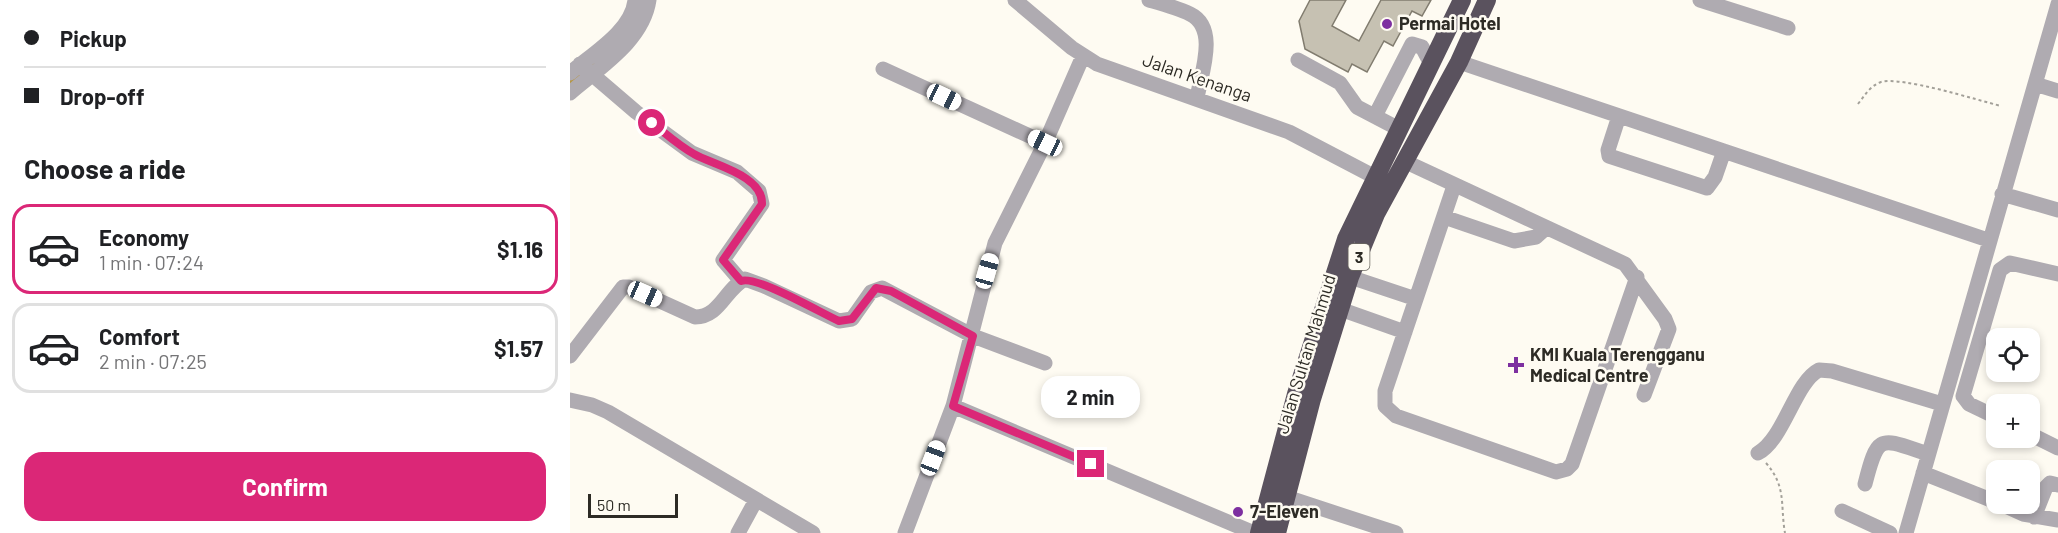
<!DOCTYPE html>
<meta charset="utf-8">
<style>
body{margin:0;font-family:Barlow,sans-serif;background:#f2f2f2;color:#202124;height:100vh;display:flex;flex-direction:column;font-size:22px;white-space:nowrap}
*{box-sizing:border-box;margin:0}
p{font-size:20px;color:#757577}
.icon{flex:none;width:33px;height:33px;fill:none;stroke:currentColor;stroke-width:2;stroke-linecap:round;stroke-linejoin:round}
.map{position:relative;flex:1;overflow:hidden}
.side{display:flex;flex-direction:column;background:#fff;width:570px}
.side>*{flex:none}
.hud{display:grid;align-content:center;height:132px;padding:0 24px;background:#fff}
.controls{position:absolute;left:1416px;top:328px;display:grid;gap:12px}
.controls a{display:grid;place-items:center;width:54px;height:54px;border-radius:12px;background:#fff;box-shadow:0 3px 9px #0003;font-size:30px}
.scale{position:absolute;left:18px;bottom:15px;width:90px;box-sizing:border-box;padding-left:6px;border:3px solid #2d2b25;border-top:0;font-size:16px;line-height:21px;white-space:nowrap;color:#2d2b25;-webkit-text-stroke:4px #fefbf2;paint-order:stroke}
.end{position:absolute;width:27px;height:27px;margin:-14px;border:8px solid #db2777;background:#fff;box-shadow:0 0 0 3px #fff}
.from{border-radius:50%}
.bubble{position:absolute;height:42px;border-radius:18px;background:#fff;box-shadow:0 3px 9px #0003;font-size:20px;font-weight:700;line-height:42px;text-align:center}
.car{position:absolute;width:18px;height:36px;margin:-18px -9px;border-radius:8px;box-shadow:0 0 4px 2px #0007;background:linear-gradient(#fff 24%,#345 0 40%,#fff 0 76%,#345 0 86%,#fff 0)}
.hud b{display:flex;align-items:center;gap:21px;height:57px;font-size:22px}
.hud b+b{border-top:2px solid #e0e0e0}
.hud i{width:15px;height:15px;background:#202124}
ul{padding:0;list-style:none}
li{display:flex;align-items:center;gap:18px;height:90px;margin:0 12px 9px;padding:0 12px;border:3px solid #e0e0e0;border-radius:18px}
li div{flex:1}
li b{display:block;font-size:22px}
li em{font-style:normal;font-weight:700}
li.current{border-color:#db2777}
li>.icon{width:54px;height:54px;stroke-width:1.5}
h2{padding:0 24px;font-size:27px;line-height:72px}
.action{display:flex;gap:12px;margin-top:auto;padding:12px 24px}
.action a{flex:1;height:69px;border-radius:18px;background:#db2777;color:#fff;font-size:24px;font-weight:700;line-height:69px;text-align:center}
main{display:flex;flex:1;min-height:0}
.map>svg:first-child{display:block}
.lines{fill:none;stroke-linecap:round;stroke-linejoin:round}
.river{stroke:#b69744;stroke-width:21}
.building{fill:#c6c1b2;stroke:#817c6f;stroke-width:1.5}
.path{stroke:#a3a099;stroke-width:2;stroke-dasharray:3 3;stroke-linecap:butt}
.minor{stroke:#afabb1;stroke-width:15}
.highway{stroke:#5a525e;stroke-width:18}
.route{stroke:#db2777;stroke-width:8}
.poi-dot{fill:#7d2fa0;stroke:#fefbf2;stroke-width:2}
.labels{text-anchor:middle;stroke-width:5;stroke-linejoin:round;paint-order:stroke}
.shield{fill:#fefbf2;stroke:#6c6962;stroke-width:1.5}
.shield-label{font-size:16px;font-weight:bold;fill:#2d2b25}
.poi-label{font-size:18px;font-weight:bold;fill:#2d2b25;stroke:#fefbf2;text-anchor:start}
.street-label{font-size:18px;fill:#2d2b25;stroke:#fefbf2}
</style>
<main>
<section class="side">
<div class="hud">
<b><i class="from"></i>Pickup</b>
<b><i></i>Drop-off</b>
</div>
<h2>Choose a ride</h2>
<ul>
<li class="current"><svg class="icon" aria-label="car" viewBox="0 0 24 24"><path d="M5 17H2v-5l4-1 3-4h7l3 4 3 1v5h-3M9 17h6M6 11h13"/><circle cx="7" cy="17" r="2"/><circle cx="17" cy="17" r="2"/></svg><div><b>Economy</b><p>1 min · 07:24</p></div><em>$1.16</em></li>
<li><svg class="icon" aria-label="car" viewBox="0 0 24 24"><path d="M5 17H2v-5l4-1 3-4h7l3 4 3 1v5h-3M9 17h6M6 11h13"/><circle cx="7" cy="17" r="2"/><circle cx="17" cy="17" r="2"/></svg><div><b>Comfort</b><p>2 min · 07:25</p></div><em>$1.57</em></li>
</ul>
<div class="action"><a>Confirm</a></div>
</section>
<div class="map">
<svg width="1488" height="533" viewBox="0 0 1488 533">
<rect width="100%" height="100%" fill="#fefbf2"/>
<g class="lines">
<!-- river -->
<path class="river" d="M0,83L28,58"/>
</g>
<!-- building -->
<path class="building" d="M740,0H776L762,26L789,41L811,0H861L852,16L842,11L823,46L814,41L797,72L782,64L778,72L735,49L729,21Z"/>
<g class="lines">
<!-- path -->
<path class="path" d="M1288,104C1295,95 1300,86 1311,82C1331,76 1407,100 1431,106
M1196,463C1217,487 1210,505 1215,533"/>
<!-- minor -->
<path class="minor" d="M445,0L502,48L527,64L719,132L805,177
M579,0C593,4 608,8 620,14C649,28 631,74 627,98
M1130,0L1218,28
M728,60L770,83L787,107L829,129
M889,62L1418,240
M10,64L66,112L122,153L167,172L189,191L192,204L153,260L171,281
M313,69L475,143
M0,73C22,54 62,31 65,0
M1465,84L1488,91
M0,93C30,67 73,41 79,0
M805,116L842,44L852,47L861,64
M1049,116L1038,150L1039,156L1137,188L1145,177L1154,151
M834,161L1055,264L1095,319L1099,329L1074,395
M884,186L815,391V406L826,416L986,472L997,469L1002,464L1067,277
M1432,194L1488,210
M874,217L944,241L966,237L976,228
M780,277L846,299
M770,309L835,332
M0,356L53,287H59L125,317C150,317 155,289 175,279L194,286L269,321L282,319L301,292L312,288L403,336L475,363
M0,400L22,405L38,412L243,533
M383,406L684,533
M1426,417L1399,404L1393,396L1430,270L1440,263L1488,274
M1460,434L1488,448
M1188,453C1214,439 1225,382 1249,370L1262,371L1372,404
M1353,473L1426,502
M1295,484C1308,432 1310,438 1358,454
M716,497L826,533
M1431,504L1453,514L1488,520
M1272,511L1320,533
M1464,517L1476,487L1480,483L1488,485
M168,533L186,500
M335,533L383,406L425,243L475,143L513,56
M1336,533L1488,4"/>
<!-- highway -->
<path class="highway" d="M689,533L726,394L776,239L892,0
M707,533L742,399L780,277L806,214L889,62L917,0"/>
</g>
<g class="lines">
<!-- route -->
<path class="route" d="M82,123C95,133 109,146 124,154C143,165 193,175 192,204L153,260L171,281C186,275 251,313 269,321L282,319L306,288L321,291L403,336L383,406L521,464"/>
</g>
<!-- markers -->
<g class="poi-dot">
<circle cx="817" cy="24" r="6"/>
<path d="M943 356h6v6h6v6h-6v6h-6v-6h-6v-6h6z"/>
<circle cx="668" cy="512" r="6"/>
</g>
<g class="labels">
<!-- shield labels -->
<rect class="shield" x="778.5" y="244" width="21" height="26" rx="4.5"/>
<g class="shield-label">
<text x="789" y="263">3</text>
</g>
<!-- poi labels -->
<g class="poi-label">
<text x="829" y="30">Permai Hotel</text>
<text x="960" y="361">KMI Kuala Terengganu<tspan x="960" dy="21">Medical Centre</tspan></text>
<text x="680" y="518">7-Eleven</text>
</g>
<!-- street labels -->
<g class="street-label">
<text transform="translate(627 78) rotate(19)" y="6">Jalan Kenanga</text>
<text transform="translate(736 354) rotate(-73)" y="6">Jalan Sultan Mahmud</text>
</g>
</g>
</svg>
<div class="controls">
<a><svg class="icon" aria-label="locate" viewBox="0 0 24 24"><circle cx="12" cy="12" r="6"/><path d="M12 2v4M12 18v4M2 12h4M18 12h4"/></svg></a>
<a>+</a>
<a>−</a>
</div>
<div class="scale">50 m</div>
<i class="end from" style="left:82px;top:123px"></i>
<i class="end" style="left:521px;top:464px"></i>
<div class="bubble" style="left:471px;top:376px;width:99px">2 min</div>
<i class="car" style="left:374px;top:97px;rotate:115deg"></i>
<i class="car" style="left:475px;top:143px;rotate:295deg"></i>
<i class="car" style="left:417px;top:271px;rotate:16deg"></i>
<i class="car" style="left:75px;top:294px;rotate:114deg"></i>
<i class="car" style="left:363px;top:458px;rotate:21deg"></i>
</div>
</main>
